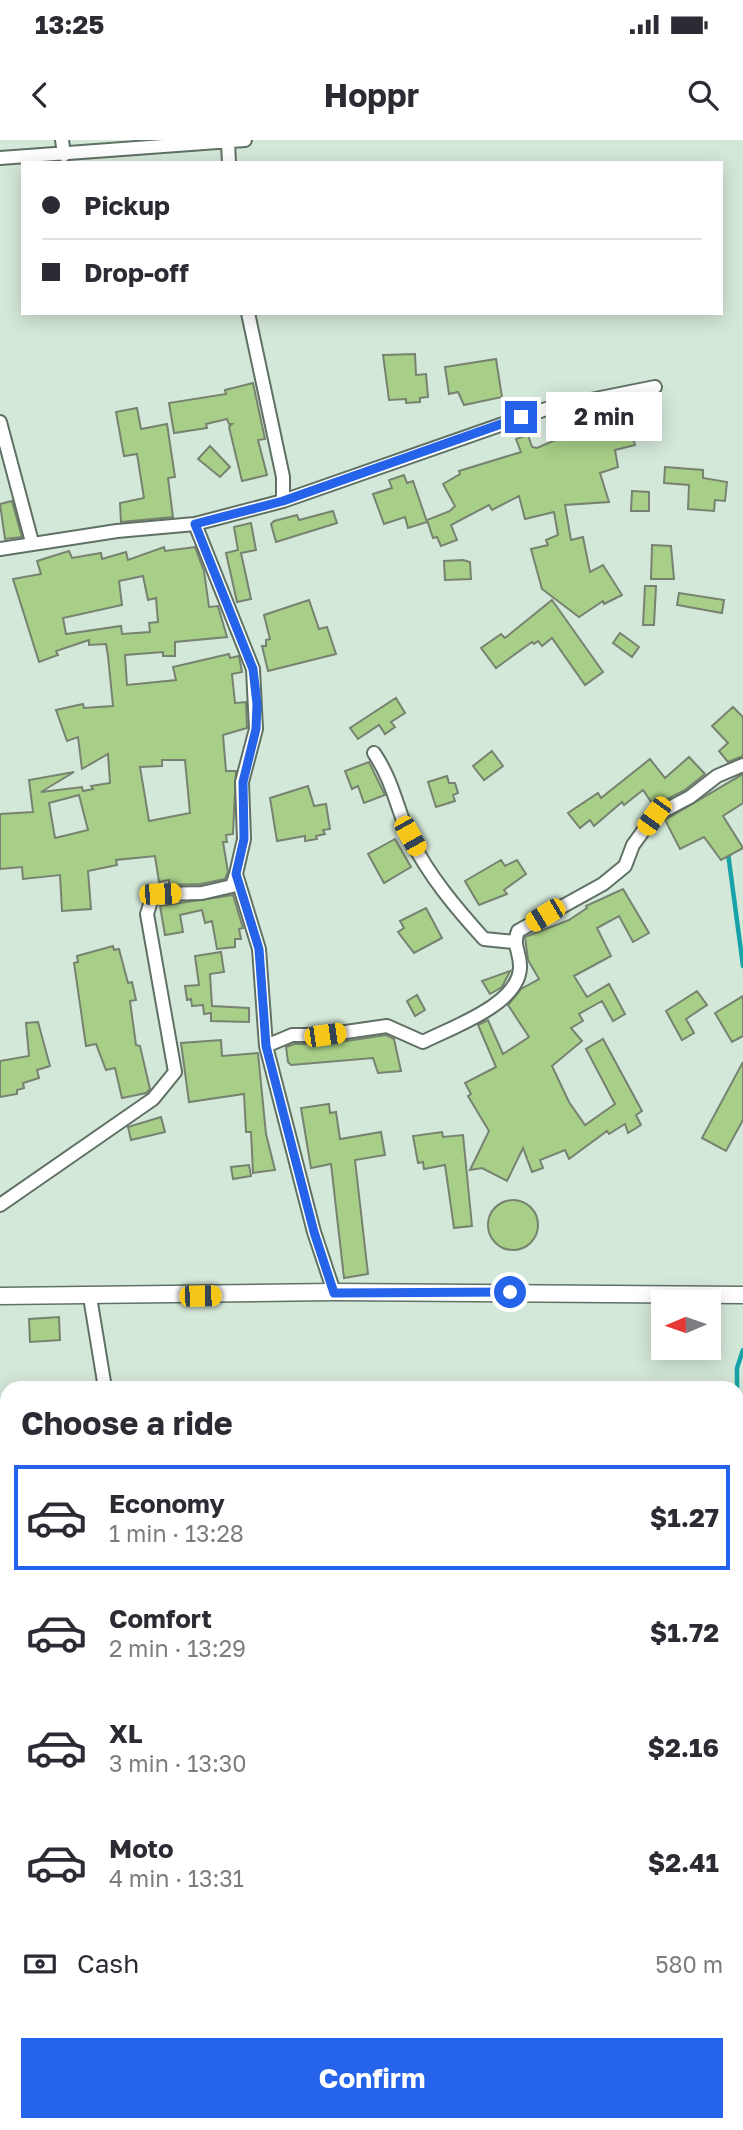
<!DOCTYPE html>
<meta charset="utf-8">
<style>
body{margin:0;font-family:"Golos Text",sans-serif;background:#f7f7f7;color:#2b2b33;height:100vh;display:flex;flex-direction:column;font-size:26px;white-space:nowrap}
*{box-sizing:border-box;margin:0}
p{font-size:23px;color:#7c7c81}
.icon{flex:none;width:38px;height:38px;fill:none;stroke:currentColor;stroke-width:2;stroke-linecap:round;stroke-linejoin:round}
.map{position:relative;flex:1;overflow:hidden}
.details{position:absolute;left:0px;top:1241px;width:744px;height:751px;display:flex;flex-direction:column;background:#fff;border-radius:21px 21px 0 0;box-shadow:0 4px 18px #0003}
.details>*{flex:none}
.guide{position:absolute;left:21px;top:21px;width:702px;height:154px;border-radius:0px;box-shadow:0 4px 18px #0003;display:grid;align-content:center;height:154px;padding:0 21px;background:#fff}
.needle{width:46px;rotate:268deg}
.fabs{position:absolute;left:651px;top:1150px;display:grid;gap:14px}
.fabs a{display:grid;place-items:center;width:70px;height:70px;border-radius:0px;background:#fff;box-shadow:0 4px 18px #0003;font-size:35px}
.end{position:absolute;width:32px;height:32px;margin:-16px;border:9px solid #2563eb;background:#fff;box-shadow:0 0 0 4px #fff}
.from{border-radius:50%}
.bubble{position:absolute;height:49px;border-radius:0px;background:#fff;box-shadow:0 4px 18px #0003;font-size:23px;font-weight:700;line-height:49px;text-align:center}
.car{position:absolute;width:21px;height:42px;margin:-21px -10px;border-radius:9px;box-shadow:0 0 5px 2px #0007;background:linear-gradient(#f5c518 24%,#345 0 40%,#f5c518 0 76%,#345 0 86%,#f5c518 0)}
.guide b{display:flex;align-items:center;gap:24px;height:66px;font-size:26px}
.guide b+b{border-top:2px solid #e1e1e2}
.guide i{width:18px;height:18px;background:#2b2b33}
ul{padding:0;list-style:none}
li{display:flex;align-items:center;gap:21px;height:105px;margin:0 14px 10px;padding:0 7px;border:4px solid transparent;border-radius:0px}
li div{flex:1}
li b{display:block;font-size:26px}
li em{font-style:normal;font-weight:700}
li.current{border-color:#2563eb}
li>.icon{width:63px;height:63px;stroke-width:1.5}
h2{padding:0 21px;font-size:32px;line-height:84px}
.pay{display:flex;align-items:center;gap:18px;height:77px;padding:0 21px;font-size:26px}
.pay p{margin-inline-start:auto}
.button{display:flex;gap:14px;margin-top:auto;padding:14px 21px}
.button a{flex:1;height:80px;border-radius:0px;background:#2563eb;color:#fff;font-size:28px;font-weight:700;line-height:80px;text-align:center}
.status{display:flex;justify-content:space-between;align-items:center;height:49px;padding:0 35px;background:#fff;direction:ltr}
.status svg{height:19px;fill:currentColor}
header{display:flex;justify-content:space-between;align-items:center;height:91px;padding:0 21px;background:#fff;font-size:32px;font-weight:700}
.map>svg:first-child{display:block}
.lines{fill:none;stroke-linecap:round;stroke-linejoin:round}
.stream{stroke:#17a2a7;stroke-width:4.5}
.building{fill:#a7cf87;stroke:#788270;stroke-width:2;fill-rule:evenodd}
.minor-casing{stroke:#5f7164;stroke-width:16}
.tertiary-casing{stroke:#5f7164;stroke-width:19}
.minor{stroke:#fff;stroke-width:12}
.tertiary{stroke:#fff;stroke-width:16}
.route{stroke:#2563eb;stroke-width:9}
</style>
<div class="status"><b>13:25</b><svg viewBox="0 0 49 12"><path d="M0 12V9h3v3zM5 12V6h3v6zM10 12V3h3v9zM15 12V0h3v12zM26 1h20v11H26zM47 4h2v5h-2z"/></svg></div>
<header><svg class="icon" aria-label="back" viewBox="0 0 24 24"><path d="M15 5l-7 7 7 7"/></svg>Hoppr<svg class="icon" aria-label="search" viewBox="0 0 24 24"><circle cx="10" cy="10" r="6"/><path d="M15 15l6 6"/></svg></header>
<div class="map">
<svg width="743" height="1990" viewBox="0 0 743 1990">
<rect width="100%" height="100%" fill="#d4e8d9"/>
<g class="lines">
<!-- stream -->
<path class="stream" d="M728,713L743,826
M737,1248V1228L743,1210
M181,1990L184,1984"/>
</g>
<!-- building -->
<path class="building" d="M415,214L416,235L426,234L428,257L420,258V262L406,263V259L389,260L383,215Z
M496,219L502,257L464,265L458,252L449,254L445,227Z
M253,243L265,299L258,300L267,335L242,341L229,287L232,284H229L227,279L206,284L207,288L174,293L169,263L226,254L225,250Z
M604,266L611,284L629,279L635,305L615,310L618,327L600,333L609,362L565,365L571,400L583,397L590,432L603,425L622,455L604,464L603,461L579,477L542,449L531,409L548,405L546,400L558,395L554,372L525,379L519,356L492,370L489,365L451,385L457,400L441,406L437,397L433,398L427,380L450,371L455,366L443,344L460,334L459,331L521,312L516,299L528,295L532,307L537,308L565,296L559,281Z
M137,268L141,289L167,284L175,337L168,338L173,377L121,382L120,363L144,358L137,314L124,316L116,272Z
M210,306L230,327L220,337L198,319Z
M665,327L703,330V338L727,342L725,361L715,360L714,371L688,369L689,345L664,343Z
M404,335L407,343L413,341L427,382L408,388L405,377L384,384L373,354L392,348L389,340Z
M632,351L649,352V371H631Z
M12,361L22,397L5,399L0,364Z
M333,371L337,383L276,402L271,384L274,381L297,375L299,380Z
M251,383L256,410L241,413L251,459L237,462L226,413L238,410L234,387Z
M652,405L671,406L674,439H651Z
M164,407L165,411L195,407L204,431L209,467L218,466L227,497L175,502V516H163V512L125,515L127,545L176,540L173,527L229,514L230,518L239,516L242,532L232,534L235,563L246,562L247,588L223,595L226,631H236L233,694L226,695L227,702H223L228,732L225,739L201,744L169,745V740L159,742L155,716L116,720L117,725L88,731L91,769L62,771L60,735L23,739L22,727L0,729V674L33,672L29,640L74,632L41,652L82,647L83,651L93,649L91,646L110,643L108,614L82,629L78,597L67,601L56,570L83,564L84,568L113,566L108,516L106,504L89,505V500L56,511L58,515L39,522L13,439L41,434L37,421L69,411L72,418L101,413L102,419L126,412L128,420ZM143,436L148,460L156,458L158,482L149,483L150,492L122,494L121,486L66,494L63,478L122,465L119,441ZM162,620H185L190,673L149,681L140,627L162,626ZM79,655L88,690L55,698L49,663Z
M463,420L470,422L471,439L445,440L444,421Z
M645,446H656L654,485H643Z
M679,453L724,460L722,473L677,465Z
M309,460L319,489L327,487L336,514L268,531L262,506H266V500L270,499L264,475Z
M552,460L603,532L585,545L552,498L542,506L538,501L534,504L532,502L496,528L481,508L501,494L505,498Z
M620,493L639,507L632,517L613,503Z
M396,558L405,573L391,582L395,587L385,594L379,585L358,599L350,588Z
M733,567L743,577V616L728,622L719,611L728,603L712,586Z
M492,611L503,626L484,640L473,626Z
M689,617L705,634L685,650L654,666L643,650L624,665L622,662L594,686L590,680L580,688L568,673L598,653L601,658L650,619L665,638Z
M369,622L385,655L364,663L358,646L352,649L345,631Z
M743,634V663L723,676L743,708L721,720L704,697L680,709L665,680Z
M447,636L449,643H455L458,653L453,655L455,661L436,667L428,642Z
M308,646L314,666L326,664L330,689L323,690L325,694L316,696L317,699L305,701V696L277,701L270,658Z
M395,699L411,727L384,743L368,714Z
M501,720L505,726L517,720L526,734L504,750L507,754L479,765L465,741Z
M623,749L649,793L633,802L619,776L597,788L611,816L574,836L587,857L609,844L625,874L613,881L602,861L579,874L583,881L571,888L582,901L552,926L569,962L585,985L615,964L586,909L603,899L642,971L636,975L641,985L628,993L625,984L609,994L607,991L569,1019L565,1010L540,1020L543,1028L532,1032L523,1008L507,1041L482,1028L470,1030L489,991L468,956L471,954L465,943L496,927L478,885L488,880L503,914L529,897L508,865L521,849L539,839L528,820L525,797L569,780L587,768L586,766Z
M233,755L243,788L239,789L241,799H235V807L217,809L212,781L205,783L202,770L180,775L183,792L165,795L160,766Z
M426,768L442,798L414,813L398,792L404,788L400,781Z
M113,806L114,810L119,809L128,843L132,842L136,860L130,861L136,905L140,906L150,949L146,953L122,958L115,928L106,930L96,904L86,906L74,823L78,822L77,816Z
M221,812L224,832L210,834L212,866L249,868V882L211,881V873L204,874L203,865L192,866L191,859L187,860L185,846L199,845L195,816Z
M510,831L502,847L490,854L482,841Z
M697,851L707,865L686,879L694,893L682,900L666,871Z
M417,855L425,870L415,876L407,861Z
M743,856V896L732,902L715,873Z
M38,882L50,926L37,930L39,938L23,943L24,948L17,950V954L0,957V921L29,916L26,883Z
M386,895L394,899L401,931L378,933L373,918L291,925L288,922L286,907L294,904H326Z
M221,900L222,916L258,913L266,994L275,1030L253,1033L251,992H246L244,954L189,962L181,903Z
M743,922V980L726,1011L702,998Z
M329,964L330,973L336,972L340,999L381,992L385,1015L355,1020L368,1134L344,1138L331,1024L311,1028L301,968Z
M161,977L165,992L131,1000L128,987Z
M442,992L443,997L463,995L472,1086L454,1088L445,1025L424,1029L423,1022L418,1023L413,996Z
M249,1025L251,1036L233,1039L231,1027Z
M488 1085a25 25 0 1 1 50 0a25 25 0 1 1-50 0Z
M59,1177L60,1200L30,1202L29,1179Z"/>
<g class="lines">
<defs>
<path id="minor" d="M62,0L64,15
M228,3L229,23
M0,18L245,0
M248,173L283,337V361
M0,282L32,402
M195,384L253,529L256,589L242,642L244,699L236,734L259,809L266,906L314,1092L334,1152
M0,409L117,391L195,384L283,361L546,269L655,247
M374,613C393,641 397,669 410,698C429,736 456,768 484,799L514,802
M266,906L292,895H325L387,886L423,902C452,887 518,865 520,828C521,813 512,806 518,791L603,744L625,726L633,705L654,676L690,657L717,636L743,625
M0,1065L153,959L175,932L147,774L151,761L160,754L202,753L232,746L236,734
M90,1157L105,1248
M737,1563L743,1551
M496,1990L499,1984"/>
<path id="tertiary" d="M0,1156L334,1152L743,1155"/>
</defs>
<!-- minor casing -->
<use href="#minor" class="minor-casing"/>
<!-- tertiary casing -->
<use href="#tertiary" class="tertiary-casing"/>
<!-- minor -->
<use href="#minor" class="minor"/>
<!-- tertiary -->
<use href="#tertiary" class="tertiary"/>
</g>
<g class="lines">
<!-- route -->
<path class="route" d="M510,1152L334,1153L314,1092L266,906L259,809L236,734L244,699L243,642L256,589L257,564L253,529L195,384L283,361L521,277"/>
</g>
</svg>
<div class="fabs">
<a><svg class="needle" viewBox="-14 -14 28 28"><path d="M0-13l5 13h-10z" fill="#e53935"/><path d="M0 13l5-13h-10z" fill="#7c7c81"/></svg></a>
</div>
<i class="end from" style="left:510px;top:1152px"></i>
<i class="end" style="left:521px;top:277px"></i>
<div class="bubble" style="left:546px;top:252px;width:116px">2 min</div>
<i class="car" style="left:654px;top:676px;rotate:216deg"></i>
<i class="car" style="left:410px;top:696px;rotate:151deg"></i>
<i class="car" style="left:160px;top:754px;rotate:88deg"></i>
<i class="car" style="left:545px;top:775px;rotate:239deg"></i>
<i class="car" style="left:325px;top:895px;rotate:82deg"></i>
<i class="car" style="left:200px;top:1156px;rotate:89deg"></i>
<div class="guide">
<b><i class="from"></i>Pickup</b>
<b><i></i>Drop-off</b>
</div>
<section class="details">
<h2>Choose a ride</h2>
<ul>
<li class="current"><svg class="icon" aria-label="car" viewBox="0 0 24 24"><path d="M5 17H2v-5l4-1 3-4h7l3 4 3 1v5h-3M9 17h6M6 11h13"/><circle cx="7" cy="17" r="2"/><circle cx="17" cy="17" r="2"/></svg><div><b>Economy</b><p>1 min · 13:28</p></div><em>$1.27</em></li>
<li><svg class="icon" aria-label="car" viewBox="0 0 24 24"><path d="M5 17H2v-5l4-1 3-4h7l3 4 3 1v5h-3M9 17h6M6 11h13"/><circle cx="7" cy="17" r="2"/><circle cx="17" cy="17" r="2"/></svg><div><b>Comfort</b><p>2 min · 13:29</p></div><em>$1.72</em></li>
<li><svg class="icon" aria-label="car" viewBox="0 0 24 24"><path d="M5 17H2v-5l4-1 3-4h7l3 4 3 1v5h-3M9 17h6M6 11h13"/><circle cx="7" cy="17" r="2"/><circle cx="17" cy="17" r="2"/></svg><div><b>XL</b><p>3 min · 13:30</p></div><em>$2.16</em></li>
<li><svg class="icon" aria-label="car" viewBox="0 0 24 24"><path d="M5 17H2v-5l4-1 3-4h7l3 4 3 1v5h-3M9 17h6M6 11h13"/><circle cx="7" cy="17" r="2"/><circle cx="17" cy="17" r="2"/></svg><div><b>Moto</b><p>4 min · 13:31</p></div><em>$2.41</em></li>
</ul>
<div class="pay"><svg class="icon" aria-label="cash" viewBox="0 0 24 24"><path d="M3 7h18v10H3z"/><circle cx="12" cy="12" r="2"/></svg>Cash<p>580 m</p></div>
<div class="button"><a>Confirm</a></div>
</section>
</div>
